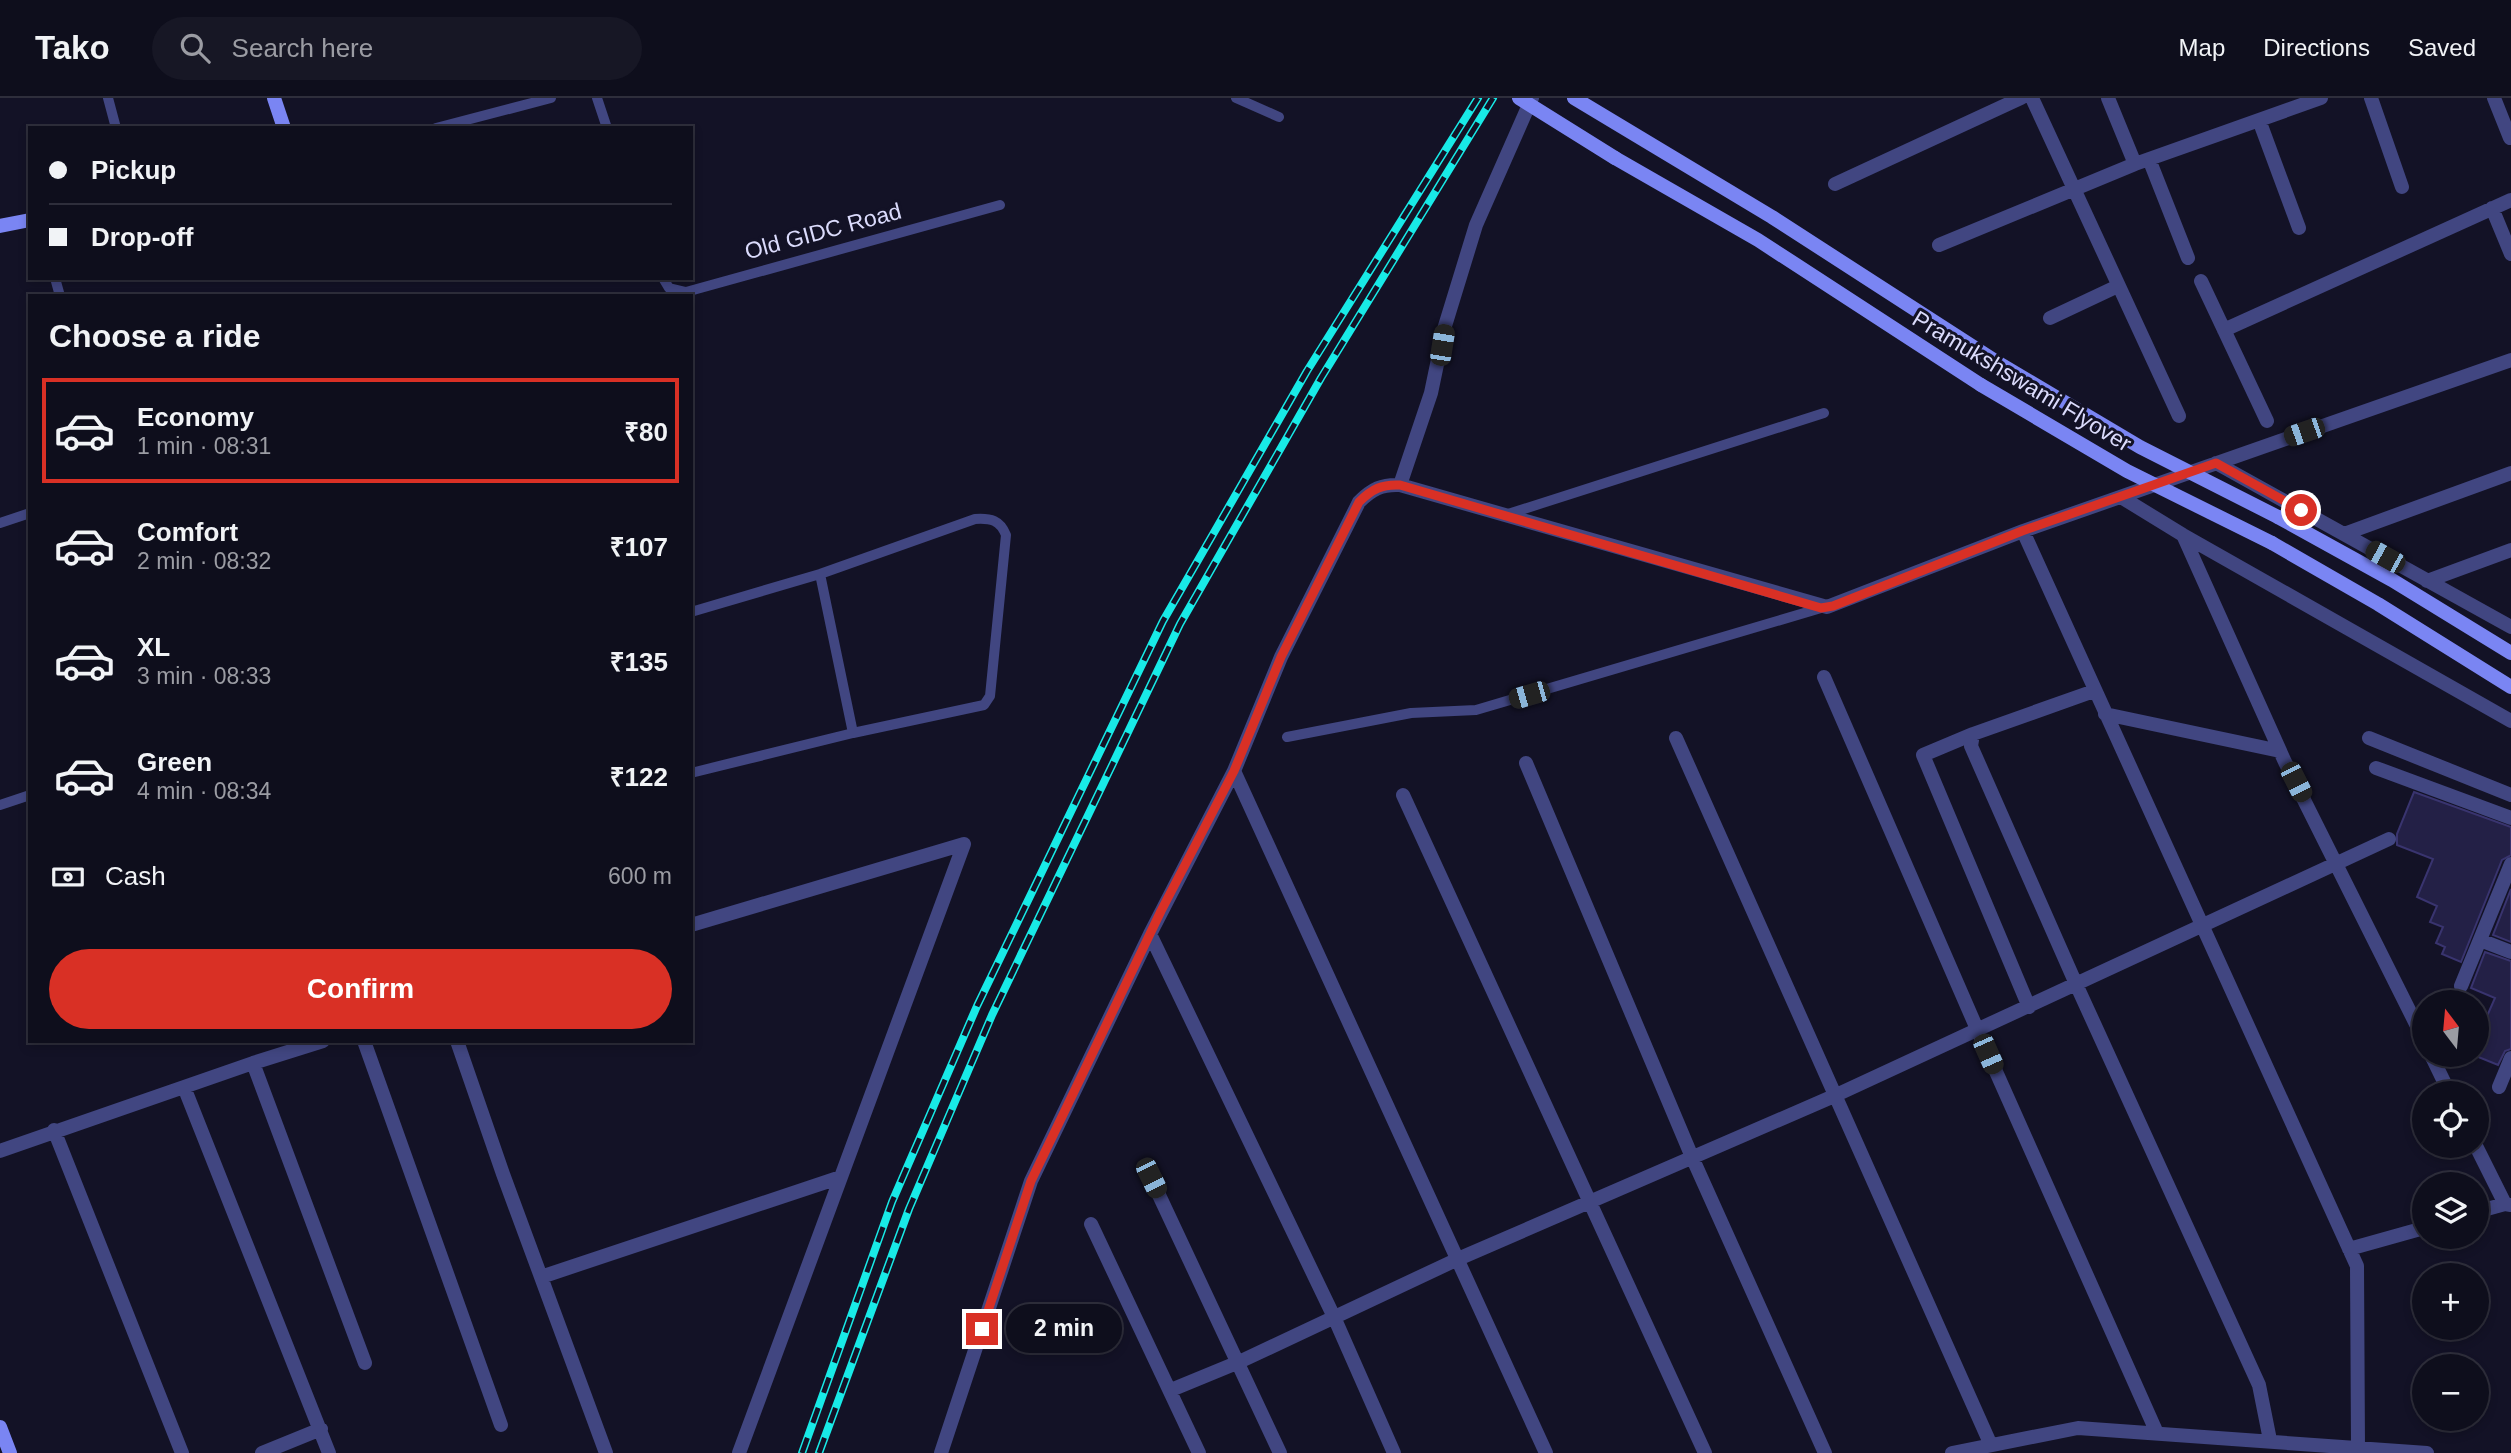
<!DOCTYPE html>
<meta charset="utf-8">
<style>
body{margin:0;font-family:Helvetica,sans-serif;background:#171725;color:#f1f3f6;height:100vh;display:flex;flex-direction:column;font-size:26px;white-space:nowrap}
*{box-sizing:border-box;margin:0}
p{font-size:23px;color:#9b9ca3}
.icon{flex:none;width:38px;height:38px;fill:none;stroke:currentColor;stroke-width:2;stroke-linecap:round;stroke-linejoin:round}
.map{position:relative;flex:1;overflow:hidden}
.panel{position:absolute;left:28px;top:196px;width:665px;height:749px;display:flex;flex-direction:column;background:#0e0e1c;border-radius:0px;box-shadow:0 4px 10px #0003,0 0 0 2px #2e2e3b}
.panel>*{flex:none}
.top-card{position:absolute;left:28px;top:28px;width:665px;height:154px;border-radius:0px;box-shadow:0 4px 10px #0003,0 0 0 2px #2e2e3b;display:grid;align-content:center;height:154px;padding:0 21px;background:#0e0e1c}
.needle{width:46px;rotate:344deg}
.buttons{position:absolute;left:2412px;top:892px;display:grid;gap:14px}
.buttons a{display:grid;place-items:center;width:77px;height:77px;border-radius:50%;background:#0e0e1c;box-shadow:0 4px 10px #0003,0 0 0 2px #2e2e3b;font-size:35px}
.end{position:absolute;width:32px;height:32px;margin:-16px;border:9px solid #d93025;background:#fff;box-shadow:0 0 0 4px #fff}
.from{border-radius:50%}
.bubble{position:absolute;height:49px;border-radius:24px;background:#0e0e1c;box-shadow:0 4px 10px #0003,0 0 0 2px #2e2e3b;font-size:23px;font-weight:800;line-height:49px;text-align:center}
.car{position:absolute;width:21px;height:42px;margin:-21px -10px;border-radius:9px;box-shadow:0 0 5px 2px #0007;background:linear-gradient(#222 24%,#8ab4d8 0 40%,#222 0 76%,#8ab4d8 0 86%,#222 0)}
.top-card b{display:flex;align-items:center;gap:24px;height:66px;font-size:26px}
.top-card b+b{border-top:2px solid #2e2e3b}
.top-card i{width:18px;height:18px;background:#f1f3f6}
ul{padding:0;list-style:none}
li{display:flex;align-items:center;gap:21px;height:105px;margin:0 14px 10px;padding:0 7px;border:4px solid transparent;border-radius:0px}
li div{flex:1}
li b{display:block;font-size:26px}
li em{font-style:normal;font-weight:800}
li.selected{border-color:#d93025}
li>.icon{width:63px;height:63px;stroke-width:1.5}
h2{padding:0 21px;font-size:32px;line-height:84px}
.pay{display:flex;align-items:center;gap:18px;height:77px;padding:0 21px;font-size:26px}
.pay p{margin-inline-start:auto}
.button{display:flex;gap:14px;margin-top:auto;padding:14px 21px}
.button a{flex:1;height:80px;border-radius:42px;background:#d93025;color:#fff;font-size:28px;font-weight:800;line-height:80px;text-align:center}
header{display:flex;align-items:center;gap:42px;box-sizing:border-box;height:98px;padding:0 35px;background:#0e0e1c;border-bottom:2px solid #2e2e3b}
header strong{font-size:33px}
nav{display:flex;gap:38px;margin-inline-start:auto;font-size:24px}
.search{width:490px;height:63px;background:#171725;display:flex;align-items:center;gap:18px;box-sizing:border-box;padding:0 24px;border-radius:38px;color:#9b9ca3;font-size:26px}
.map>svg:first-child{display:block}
.building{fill:#232046;stroke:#39346f;stroke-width:2}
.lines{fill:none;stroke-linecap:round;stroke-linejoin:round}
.lane{stroke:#414681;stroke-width:10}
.street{stroke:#414681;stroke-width:14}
.secondary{stroke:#7a85f3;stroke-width:14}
.rail-casing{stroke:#18eae7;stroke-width:8}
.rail{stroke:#131226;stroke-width:5;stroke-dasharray:16;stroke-linecap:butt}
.secondary-bridge{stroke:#7a85f3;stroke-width:14}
.route{stroke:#d93025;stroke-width:9}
.labels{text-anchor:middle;stroke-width:6;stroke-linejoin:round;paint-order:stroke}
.street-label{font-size:23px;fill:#dbdbfc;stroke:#131226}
</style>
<header>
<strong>Tako</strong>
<div class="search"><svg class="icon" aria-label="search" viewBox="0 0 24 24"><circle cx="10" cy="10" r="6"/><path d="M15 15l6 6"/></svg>Search here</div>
<nav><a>Map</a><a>Directions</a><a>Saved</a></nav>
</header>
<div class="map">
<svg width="2511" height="1355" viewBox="0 0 2511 1355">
<rect width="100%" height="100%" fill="#131226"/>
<!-- building -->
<path class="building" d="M2414,694L2511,729V757L2502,762L2461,864L2442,856L2445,849L2436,845L2443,829L2430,824L2437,808L2417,799L2433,761L2397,747V736Z
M2511,791V844L2493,837Z
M2485,854L2511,863V951L2505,953L2498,967L2476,958V943L2495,900L2471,890Z"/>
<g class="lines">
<!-- lane -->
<path class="lane" d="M108,0L116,30
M597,0L607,30
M1236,0L1279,19
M436,30L551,0
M55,180L60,198
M663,180L669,190L686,194L1000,107
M1508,416L1824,315
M0,425L30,415
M820,476L853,635
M691,514L820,476L975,421C991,420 1000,422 1006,437L990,598L984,607L853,635L691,675
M1287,639L1411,615L1476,612L1821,510
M0,707L30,697"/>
<!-- street -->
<path class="street" d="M2032,0L2179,318
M2108,0L2135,66
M2371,0L2402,89
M2494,0L2510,40
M2259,22L2299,130
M2149,61L2188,160
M1835,86L2021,0
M2492,110L2511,156
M1939,147L2135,66L2321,0
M2201,183L2267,323
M2050,220L2118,188
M2224,232L2511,102
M2216,365L2511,529
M1400,387L1431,295L1445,228L1476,127L1532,0
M2121,399L2183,437L2511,623
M2023,433L2357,1168L2358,1348
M2344,436L2511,375
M2183,437L2285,664L2424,942
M2427,483L2511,452
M1824,579L1977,931L2157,1335
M2094,593L1973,636L1971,648L2076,886L2259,1287L2270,1342
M2105,616L2280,653
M1973,636L1923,657L2029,909
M1676,640L1990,1345
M2369,640L2511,697
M1526,665L1692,1059L1825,1355
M2376,670L2511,720
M1234,673L1546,1355
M1403,697L1705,1355
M691,827L964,746L739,1355
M1150,836L1334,1219L1394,1355
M2480,842L2511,854
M2461,888L2511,766
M364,943L501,1327
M457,943L503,1076L606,1355
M2431,957L2450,996
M253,965L365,1265
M184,989L329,1355
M2499,989L2511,960
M54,1032L182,1355
M2476,1048L2505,1106
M0,1053L253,965L323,943
M1151,1080L1280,1355
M2476,1114L2505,1106L2511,1107
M1091,1126L1199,1355
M2349,1151L2424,1130
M541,1179L841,1079
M1171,1292L1239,1264L1458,1161L1834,998L2389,741
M262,1355L321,1331
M941,1355L1031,1083L1150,836L1234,673L1281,559L1359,404C1372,391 1382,386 1400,387L1827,509L2023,433L2511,262
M1952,1355L2078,1330L2427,1355"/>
<!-- secondary -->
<path class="secondary" d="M274,0L284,30
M1574,0L1772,119L1995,263
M1615,60L1758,142L1981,287
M0,128L30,122
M2278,419L2392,482L2511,555
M2272,445L2378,506L2511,589
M0,1329L10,1355"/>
<defs>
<path id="rail" d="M802,1355L892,1104L977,908L1163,523L1307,273L1478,0
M819,1355L909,1111L992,917L1180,526L1321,280L1493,0"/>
</defs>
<!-- rail casing -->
<use href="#rail" class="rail-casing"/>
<!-- rail -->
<use href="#rail" class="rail"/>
<!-- secondary-bridge -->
<path class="secondary-bridge" d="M1519,0L1615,60
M1995,263L2140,349L2278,419
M1981,287L2127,373L2272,445"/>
</g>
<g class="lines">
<!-- route -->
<path class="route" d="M982,1231L1031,1083L1161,813L1234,673L1281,559L1359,404C1372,391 1382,386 1400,387L1821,510L1833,508L2022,433L2216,365L2301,412"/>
</g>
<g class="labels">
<!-- street labels -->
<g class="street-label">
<text transform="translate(823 133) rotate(-15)" y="8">Old GIDC Road</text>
<text transform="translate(2022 283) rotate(31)" y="8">Pramukshswami Flyover</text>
</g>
</g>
</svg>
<div class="buttons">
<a><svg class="needle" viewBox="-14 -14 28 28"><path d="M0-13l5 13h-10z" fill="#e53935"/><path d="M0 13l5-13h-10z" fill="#9b9ca3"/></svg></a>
<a><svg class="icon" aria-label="locate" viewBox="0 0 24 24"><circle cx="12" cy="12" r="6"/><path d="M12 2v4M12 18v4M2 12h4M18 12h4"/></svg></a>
<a><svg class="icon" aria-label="layers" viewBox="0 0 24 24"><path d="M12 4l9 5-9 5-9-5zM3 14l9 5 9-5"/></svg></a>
<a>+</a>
<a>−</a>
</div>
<i class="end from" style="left:2301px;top:412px"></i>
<i class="end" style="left:982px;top:1231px"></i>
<div class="bubble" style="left:1006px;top:1206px;width:116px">2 min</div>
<i class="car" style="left:1442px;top:247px;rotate:9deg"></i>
<i class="car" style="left:2304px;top:334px;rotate:251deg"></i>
<i class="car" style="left:2385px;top:459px;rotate:299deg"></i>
<i class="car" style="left:1529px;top:597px;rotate:254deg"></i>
<i class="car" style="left:2296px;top:684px;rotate:153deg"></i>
<i class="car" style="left:1988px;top:956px;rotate:156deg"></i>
<i class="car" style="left:1151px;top:1080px;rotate:154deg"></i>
<div class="top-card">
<b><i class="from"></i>Pickup</b>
<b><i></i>Drop-off</b>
</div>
<section class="panel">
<h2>Choose a ride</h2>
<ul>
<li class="selected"><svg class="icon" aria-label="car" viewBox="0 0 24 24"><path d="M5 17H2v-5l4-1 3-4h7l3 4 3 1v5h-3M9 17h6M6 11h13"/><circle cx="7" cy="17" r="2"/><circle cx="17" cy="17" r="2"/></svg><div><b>Economy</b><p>1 min · 08:31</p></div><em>₹80</em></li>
<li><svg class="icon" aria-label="car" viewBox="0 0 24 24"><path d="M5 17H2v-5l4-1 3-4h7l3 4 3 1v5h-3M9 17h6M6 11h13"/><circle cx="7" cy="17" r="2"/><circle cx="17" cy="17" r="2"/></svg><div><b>Comfort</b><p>2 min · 08:32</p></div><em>₹107</em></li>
<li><svg class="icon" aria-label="car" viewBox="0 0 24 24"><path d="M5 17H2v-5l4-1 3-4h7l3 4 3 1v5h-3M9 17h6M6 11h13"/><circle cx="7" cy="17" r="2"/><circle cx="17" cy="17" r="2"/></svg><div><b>XL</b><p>3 min · 08:33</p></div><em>₹135</em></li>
<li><svg class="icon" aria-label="car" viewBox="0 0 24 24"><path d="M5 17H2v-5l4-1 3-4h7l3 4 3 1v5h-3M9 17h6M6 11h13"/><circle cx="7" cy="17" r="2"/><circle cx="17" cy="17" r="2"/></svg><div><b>Green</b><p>4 min · 08:34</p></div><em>₹122</em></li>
</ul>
<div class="pay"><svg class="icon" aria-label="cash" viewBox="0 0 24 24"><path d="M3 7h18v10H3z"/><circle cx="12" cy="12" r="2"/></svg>Cash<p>600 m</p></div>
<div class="button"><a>Confirm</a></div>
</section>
</div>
